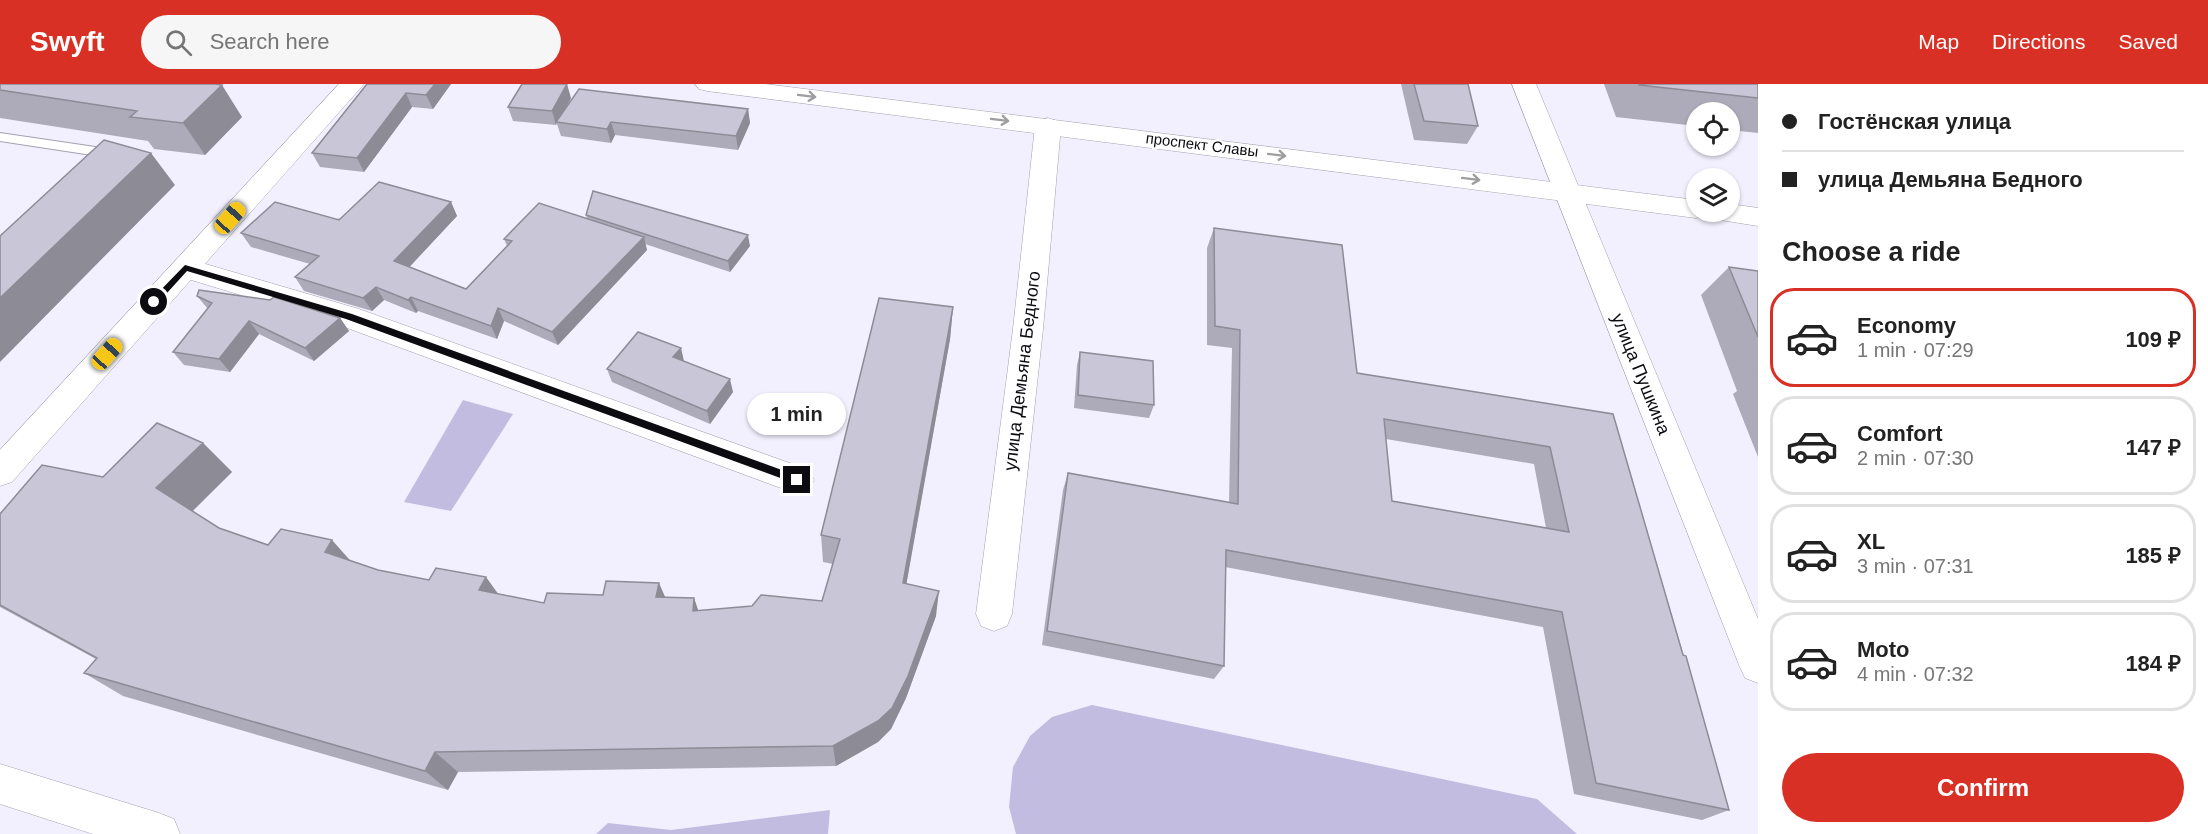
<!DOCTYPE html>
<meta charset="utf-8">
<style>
body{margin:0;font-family:Arial,sans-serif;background:#f6f6f6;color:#222;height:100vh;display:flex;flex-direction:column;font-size:22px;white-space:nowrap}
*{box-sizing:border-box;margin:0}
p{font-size:20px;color:#767676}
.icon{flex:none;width:33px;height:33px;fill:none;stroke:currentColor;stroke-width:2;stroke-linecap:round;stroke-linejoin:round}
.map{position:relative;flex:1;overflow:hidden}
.panel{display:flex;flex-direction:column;background:#fff;width:450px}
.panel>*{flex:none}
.banner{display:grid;align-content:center;height:132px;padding:0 24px;background:#fff}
.buttons{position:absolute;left:1686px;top:18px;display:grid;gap:12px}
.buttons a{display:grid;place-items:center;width:54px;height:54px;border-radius:50%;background:#fff;box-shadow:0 2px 4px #0004;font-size:30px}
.end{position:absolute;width:27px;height:27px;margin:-14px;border:8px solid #0c0b10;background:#fff;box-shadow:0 0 0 3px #fff}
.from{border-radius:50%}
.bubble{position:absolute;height:42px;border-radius:21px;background:#fff;box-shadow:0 2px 4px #0004;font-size:20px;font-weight:600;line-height:42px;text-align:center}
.car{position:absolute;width:18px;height:36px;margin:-18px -9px;border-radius:8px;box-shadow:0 0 4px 2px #0007;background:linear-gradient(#f5c518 24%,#345 0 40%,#f5c518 0 76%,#345 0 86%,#f5c518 0)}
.banner b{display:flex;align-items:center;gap:21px;height:57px;font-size:22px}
.banner b+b{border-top:2px solid #e0e0e0}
.banner i{width:15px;height:15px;background:#222}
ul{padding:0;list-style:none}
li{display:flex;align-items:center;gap:18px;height:99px;margin:0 12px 9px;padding:0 12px;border:3px solid #e0e0e0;border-radius:24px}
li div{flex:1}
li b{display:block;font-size:22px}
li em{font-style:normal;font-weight:600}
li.selected{border-color:#d93025}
li>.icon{width:54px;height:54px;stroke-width:1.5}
h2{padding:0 24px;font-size:27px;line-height:72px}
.cta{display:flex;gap:12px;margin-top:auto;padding:12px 24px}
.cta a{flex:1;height:69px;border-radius:36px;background:#d93025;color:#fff;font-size:24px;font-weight:600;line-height:69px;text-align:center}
header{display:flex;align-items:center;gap:36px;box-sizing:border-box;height:84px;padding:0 30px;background:#d93025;color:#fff}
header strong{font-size:28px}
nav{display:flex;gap:33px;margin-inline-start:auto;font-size:21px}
.search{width:420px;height:54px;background:#f6f6f6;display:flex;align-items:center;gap:15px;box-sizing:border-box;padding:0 21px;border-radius:33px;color:#767676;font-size:22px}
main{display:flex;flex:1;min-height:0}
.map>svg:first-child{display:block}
.green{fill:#c2bce1}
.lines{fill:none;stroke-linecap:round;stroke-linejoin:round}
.lane-casing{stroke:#a3a1b0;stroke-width:2}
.street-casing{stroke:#a3a1b0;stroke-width:1}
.secondary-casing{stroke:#a3a1b0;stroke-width:1}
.primary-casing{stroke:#a3a1b0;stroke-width:1}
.lane{fill:#fff;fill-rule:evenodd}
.street{fill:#fff;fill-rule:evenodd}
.secondary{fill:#fff;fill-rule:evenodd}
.primary{fill:#fff;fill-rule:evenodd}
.wall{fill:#adabb9;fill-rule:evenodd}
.shaded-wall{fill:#8d8b96}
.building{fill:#c9c7d7;stroke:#8d8b96;stroke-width:1.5;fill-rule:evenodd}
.oneway{stroke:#9e9d9f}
.route{fill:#0c0b10}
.labels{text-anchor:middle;stroke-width:4.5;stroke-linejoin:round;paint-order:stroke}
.far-street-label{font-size:15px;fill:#0c0b10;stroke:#fff}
.street-label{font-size:18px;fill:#0c0b10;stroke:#fff}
</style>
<header>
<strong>Swyft</strong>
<div class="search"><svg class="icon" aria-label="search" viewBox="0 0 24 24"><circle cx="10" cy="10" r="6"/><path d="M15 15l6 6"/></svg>Search here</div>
<nav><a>Map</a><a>Directions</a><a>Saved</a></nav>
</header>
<main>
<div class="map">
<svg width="1758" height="750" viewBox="0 0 1758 750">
<rect width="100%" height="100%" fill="#f2f0fe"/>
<!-- green -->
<path class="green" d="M463,316L513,330L451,427L404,418Z
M1092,621L1537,715L1577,750H1016L1009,723L1013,683L1030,652L1052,633Z
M830,726L828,750H596L608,739L671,746Z"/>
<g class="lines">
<defs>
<path id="lane" d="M0,49L102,64L108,68L99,79L94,80L88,76L92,71L0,57Z"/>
<path id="street" d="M1048,34L1057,37L1061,42L1043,245L1012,530L1007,542L994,547L981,542L976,530L1013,245L1035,42L1039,37Z
M185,174L359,225L809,386L814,396L809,406L797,410L339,241L175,191L171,184L175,177Z
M0,680L159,729L174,735L180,750H93L0,720Z"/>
<path id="secondary" d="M339,0H364L12,398L0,402V366Z
M1512,0H1536L1758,535V599L1745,594L1739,581Z"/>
<path id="primary" d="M695,0H765L1696,116V128H1730V120L1758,124V142L1708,134L1706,131L1696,134L707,7L699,5Z"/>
</defs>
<!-- lane casing -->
<use href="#lane" class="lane-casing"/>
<!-- street casing -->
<use href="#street" class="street-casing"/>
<!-- secondary casing -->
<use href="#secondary" class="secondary-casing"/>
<!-- primary casing -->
<use href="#primary" class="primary-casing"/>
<!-- lane -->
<use href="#lane" class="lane"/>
<!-- street -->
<use href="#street" class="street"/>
<!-- secondary -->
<use href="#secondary" class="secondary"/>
<!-- primary -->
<use href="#primary" class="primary"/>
</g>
<!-- wall -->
<path class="wall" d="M0,0L242,33L205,71L154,65L148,57L0,34Z
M367,0H451L433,25L412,23L364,88L320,83L312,69Z
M1401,0H1468L1478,42L1467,60L1414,56Z
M1604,0H1758V49L1730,46V28H1696V42L1616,33Z
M571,14L566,24L748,25L750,39L738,66L615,51L611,59L561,52L557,40L556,41L513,37L508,23Z
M451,118L457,132L409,183L466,205L507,162L504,155L587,135L586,131L750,162L730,188L645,160L647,166L558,261L504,237L497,255L418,227L416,229L384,216L372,227L304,207L295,193L310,180L251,163L241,149Z
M1214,144L1357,289L1613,330L1729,726L1702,736L1574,710L1543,543L1225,483L1224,582L1214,595L1042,561L1063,406L1068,389L1229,419L1232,264L1207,261V164ZM1386,355L1534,380L1546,444L1392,417Z
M1729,183L1758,187V373L1733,310L1737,307L1701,211Z
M197,212L340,234L349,247L314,277L259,250L230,288L184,281L173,268L208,225Z
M953,223L950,255L906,500L936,532L906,614L891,645L878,658L836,682L458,688L448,706L123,612L84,589L96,575L0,523V430L203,359L232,388L193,427L219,444L268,461L351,477L378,486L544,519L665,514H694L698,527L822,517L833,480L823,478L821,451Z
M1080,268L1154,321L1149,334L1074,324L1077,281Z
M684,277L733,308L710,340L612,298L607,285Z"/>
<!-- shaded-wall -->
<path class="shaded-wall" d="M435,0H451L433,25L426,11Z
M567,0L571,14L558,38H556V41L552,27Z
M222,1L242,33L205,71L183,39Z
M406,9L412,23L364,88L357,74Z
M748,25L750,39L738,66L736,52Z
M611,38L615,51L611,59L607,45Z
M151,69L175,101L0,278V214Z
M451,118L457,132L402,191L394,177Z
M748,151L750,162L730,188L728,177Z
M644,153L647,166L558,261L552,248Z
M376,203L384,216L372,227L363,214Z
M411,213L418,227L416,229L408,216Z
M953,223L950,255L902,525L903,499Z
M498,224L504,237L497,255L491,242Z
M340,234L349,247L314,277L305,264Z
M249,237L259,250L230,288L219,275Z
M681,264L684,277L677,286L673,273Z
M730,295L733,308L710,340L707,327Z
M203,359L232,388L187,432L156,404Z
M332,456L356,483L325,468Z
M486,493L504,518L479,506Z
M659,499L670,524L656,513Z
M939,507L936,532L906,614L891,645L878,658L836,682L833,662Z
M694,514L703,540L693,527Z
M435,668L458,688L448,706L425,687Z"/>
<!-- building -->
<path class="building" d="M0,0H215L222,1L183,39L130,33L137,27L0,6Z
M367,0H435L426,11L406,9L357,74L312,69Z
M522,0H567L552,27L508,23Z
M1414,0H1468L1478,42L1424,37Z
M1639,0H1758V14L1639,1Z
M579,5L748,25L736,52L611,38L607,45L556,38Z
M104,56L151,69L0,214V152Z
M379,98L451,118L394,177L466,205L512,157L504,155L539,119L644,153L552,248L498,224L491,242L411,213L408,216L376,203L363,214L295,193L319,172L241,149L275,118L339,136Z
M593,107L748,151L728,177L586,131Z
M1214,144L1342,161L1357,289L1613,330L1683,571L1686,572L1729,726L1596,699L1562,528L1226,466L1224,582L1047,547L1068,389L1238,420L1240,246L1215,242ZM1384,335L1550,363L1569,448L1392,417Z
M1729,183L1758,187V253Z
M199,206L270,216L274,213L340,234L305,264L249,237L219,275L173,268L212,219L197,212Z
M879,214L953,223L903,499L939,507L908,592L892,624L878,637L833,662L435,668L425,687L84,589L97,574L0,521V430L42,381L103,393L157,339L203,359L156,404L219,444L268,461L281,445L332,456L325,468L378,486L429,496L436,484L486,493L479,506L544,519L547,509L603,511L606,497L659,499L656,513L694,514L693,527L752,522L761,511L822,517L840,455L821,451Z
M638,248L681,264L673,273L730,295L707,327L607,285Z
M1080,268L1153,277L1154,321L1078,311Z"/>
<!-- one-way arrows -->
<defs><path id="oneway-shaft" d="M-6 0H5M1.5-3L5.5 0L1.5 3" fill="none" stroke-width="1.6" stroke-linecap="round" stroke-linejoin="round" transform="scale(1.5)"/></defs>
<g class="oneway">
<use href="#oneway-shaft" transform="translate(807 12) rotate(7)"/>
<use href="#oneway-shaft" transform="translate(1000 36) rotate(7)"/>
<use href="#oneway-shaft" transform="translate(1277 71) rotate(7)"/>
<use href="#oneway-shaft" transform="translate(1471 95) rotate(7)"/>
</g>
<!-- route -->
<path class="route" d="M185,181L352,230L801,393L802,396L801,399H794L346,235L187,187L157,220H151V216Z"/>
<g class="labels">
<!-- far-street labels -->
<g class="far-street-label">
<text transform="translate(1202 61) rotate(7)" y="5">проспект Славы</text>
</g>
<!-- street labels -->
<g class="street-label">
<text transform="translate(1022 287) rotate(-83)" y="6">улица Демьяна Бедного</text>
<text transform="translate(1641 290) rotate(68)" y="6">улица Пушкина</text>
</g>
</g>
</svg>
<div class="buttons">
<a><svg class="icon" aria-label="locate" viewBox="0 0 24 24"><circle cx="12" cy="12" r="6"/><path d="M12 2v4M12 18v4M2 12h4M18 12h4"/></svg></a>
<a><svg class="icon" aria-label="layers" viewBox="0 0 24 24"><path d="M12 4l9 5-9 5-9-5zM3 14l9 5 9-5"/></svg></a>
</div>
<i class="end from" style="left:154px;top:218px"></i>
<i class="end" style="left:797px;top:396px"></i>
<div class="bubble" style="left:747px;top:309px;width:99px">1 min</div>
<i class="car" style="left:230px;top:134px;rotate:42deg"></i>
<i class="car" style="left:107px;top:270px;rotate:42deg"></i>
</div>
<section class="panel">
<div class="banner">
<b><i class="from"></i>Гостёнская улица</b>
<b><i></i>улица Демьяна Бедного</b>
</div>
<h2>Choose a ride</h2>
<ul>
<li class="selected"><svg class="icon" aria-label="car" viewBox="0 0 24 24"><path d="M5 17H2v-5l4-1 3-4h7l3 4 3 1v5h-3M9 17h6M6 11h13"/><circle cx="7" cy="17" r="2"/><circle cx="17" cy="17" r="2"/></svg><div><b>Economy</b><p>1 min · 07:29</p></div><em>109 ₽</em></li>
<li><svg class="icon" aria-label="car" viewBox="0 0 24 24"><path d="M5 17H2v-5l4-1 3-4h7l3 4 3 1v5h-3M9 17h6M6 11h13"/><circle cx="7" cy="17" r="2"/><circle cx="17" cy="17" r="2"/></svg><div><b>Comfort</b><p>2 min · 07:30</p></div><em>147 ₽</em></li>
<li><svg class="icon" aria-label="car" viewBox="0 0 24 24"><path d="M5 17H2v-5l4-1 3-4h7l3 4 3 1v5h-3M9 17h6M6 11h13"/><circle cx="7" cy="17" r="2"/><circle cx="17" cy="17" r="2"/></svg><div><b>XL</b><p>3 min · 07:31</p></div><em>185 ₽</em></li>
<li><svg class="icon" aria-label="car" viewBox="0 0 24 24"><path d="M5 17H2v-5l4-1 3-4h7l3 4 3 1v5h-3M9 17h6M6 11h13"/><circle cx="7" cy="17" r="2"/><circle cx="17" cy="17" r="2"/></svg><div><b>Moto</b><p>4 min · 07:32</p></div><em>184 ₽</em></li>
</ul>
<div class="cta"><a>Confirm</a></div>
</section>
</main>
